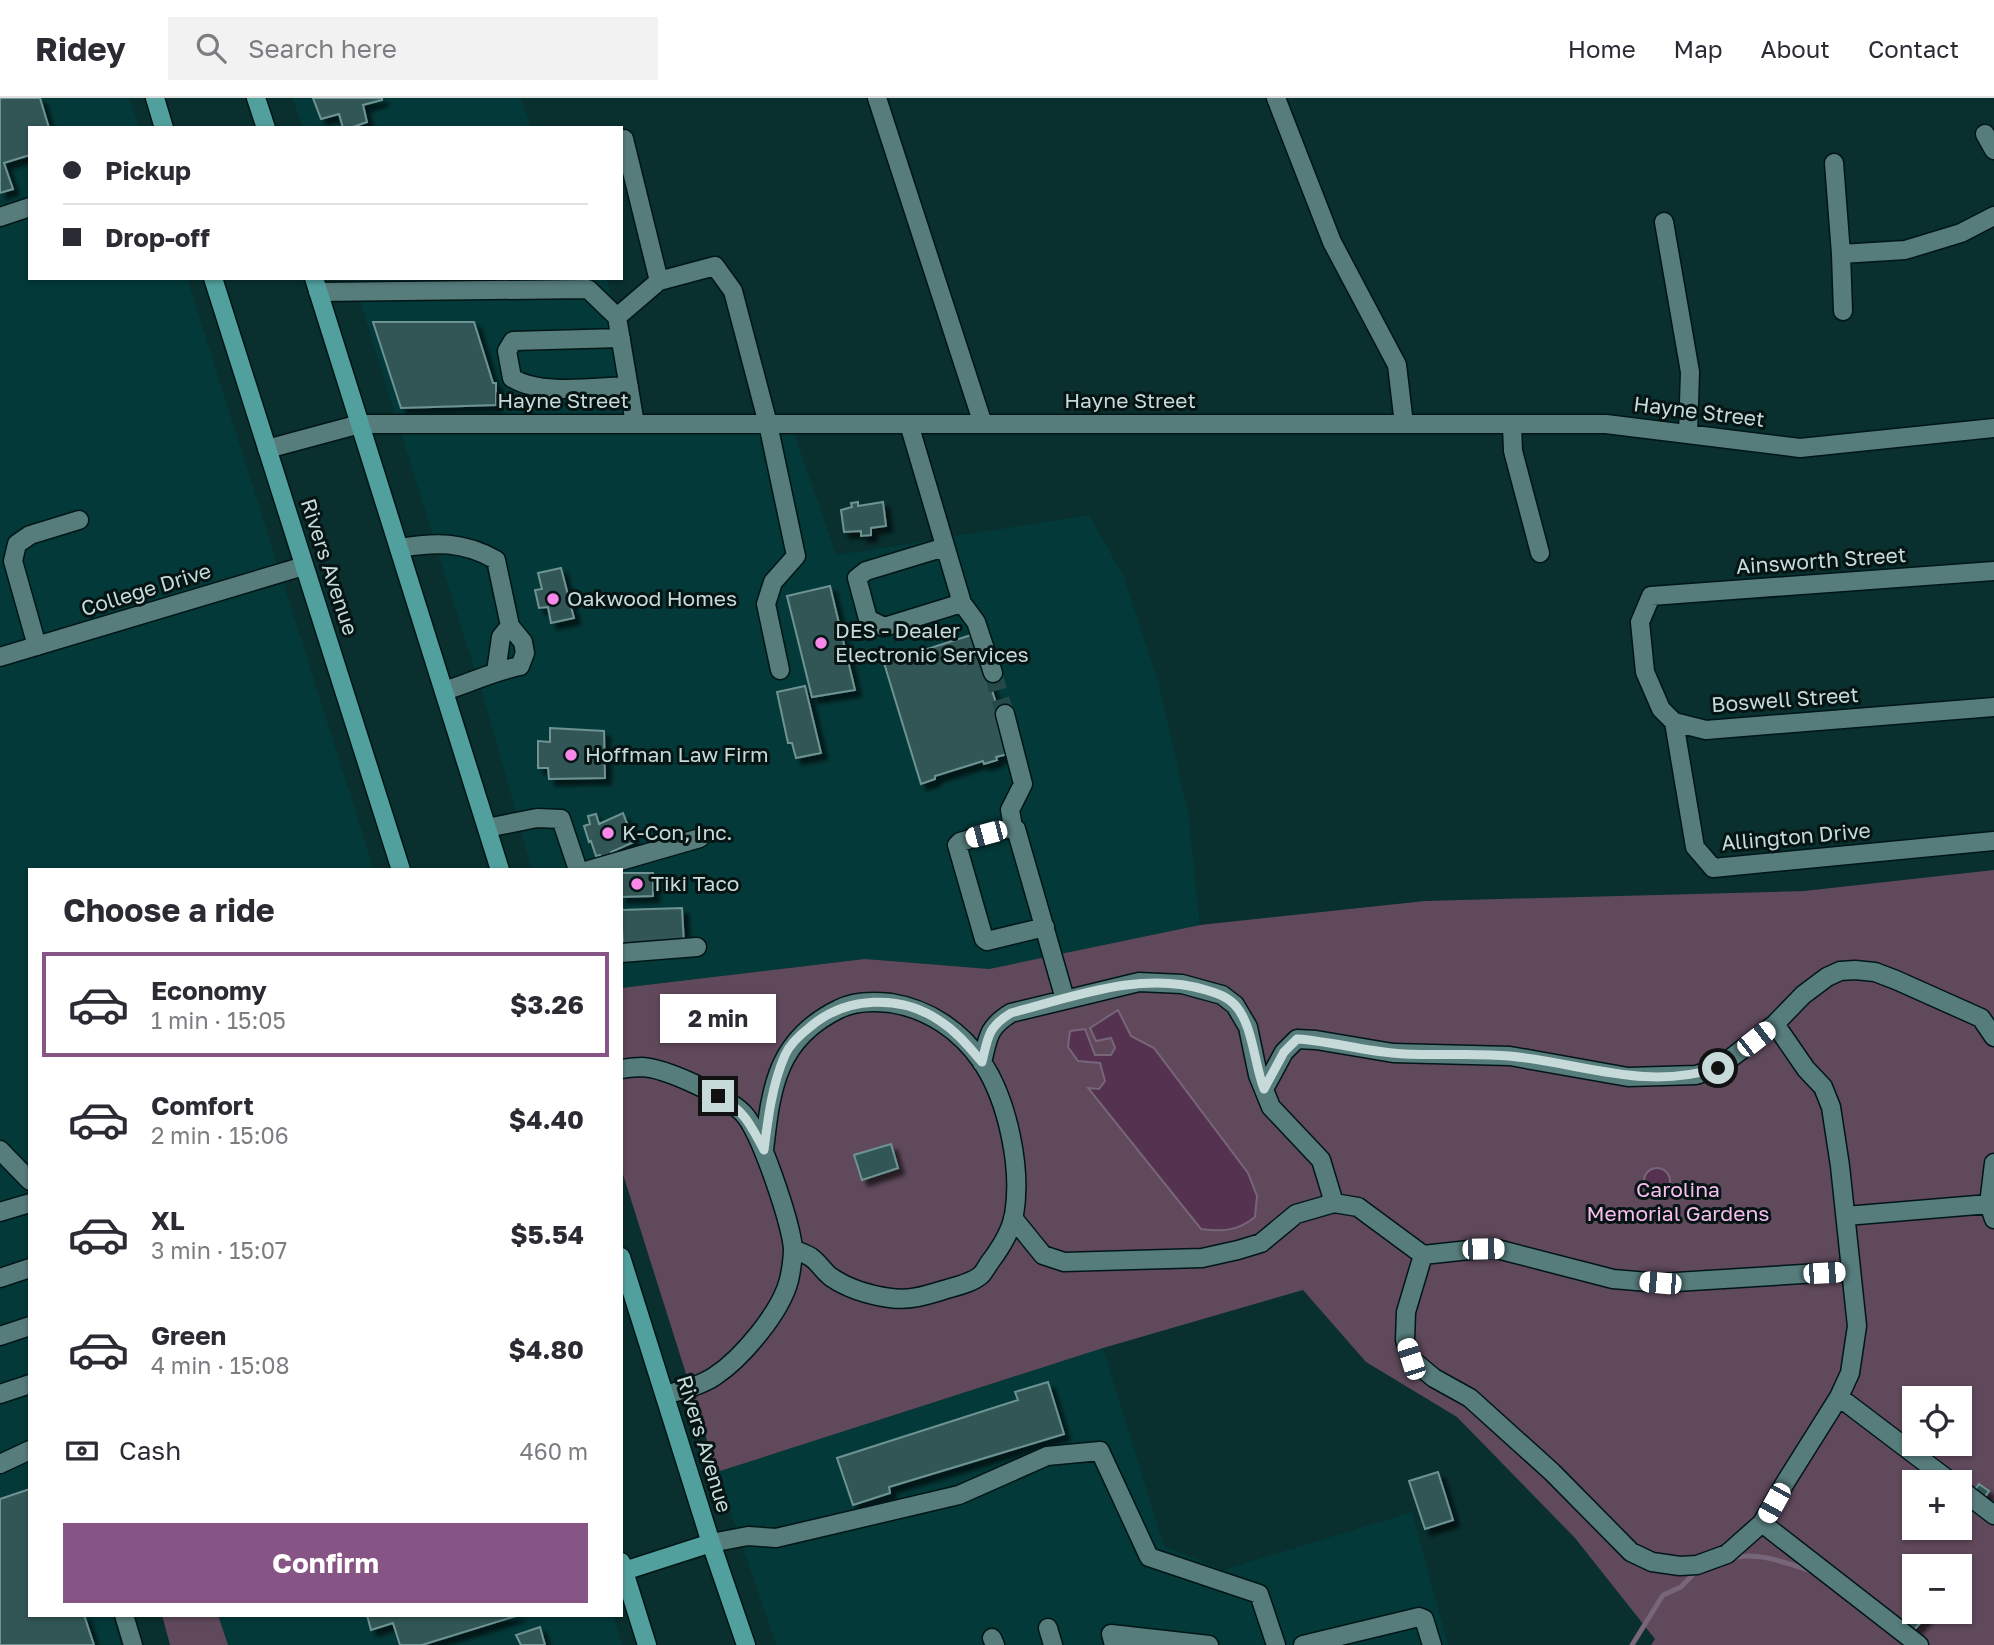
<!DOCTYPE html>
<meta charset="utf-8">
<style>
body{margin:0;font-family:"Golos Text",sans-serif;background:#f2f2f3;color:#2b2b33;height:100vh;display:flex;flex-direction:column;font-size:26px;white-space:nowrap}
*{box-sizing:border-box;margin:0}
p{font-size:23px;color:#7c7c81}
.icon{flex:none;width:38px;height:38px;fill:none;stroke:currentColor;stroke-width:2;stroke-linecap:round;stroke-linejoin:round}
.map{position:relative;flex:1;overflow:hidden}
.side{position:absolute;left:28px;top:770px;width:595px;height:749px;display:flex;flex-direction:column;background:#fff;border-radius:0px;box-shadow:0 2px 5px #0004}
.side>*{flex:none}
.hud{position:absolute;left:28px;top:28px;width:595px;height:154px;border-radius:0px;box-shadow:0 2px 5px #0004;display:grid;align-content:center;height:154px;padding:0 35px;background:#fff}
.fabs{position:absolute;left:1902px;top:1288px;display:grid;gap:14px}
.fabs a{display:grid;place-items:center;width:70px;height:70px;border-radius:0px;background:#fff;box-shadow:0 2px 5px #0004;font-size:35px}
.end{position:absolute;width:32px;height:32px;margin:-16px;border:9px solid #c6dad9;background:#111;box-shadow:0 0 0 4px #111}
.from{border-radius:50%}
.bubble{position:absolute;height:49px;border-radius:0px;background:#fff;box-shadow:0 2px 5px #0004;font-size:23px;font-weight:700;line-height:49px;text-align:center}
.car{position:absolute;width:21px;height:42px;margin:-21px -10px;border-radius:9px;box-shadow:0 0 5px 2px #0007;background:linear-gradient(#fff 24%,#345 0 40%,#fff 0 76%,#345 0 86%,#fff 0)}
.hud b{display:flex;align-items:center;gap:24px;height:66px;font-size:26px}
.hud b+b{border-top:2px solid #e1e1e2}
.hud i{width:18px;height:18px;background:#2b2b33}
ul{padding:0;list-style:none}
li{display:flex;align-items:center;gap:21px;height:105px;margin:0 14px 10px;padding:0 21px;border:4px solid transparent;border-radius:0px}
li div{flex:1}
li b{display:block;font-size:26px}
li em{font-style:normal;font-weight:700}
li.current{border-color:#875585}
li>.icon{width:63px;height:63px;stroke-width:1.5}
h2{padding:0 35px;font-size:32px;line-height:84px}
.pay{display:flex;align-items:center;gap:18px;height:77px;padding:0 35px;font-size:26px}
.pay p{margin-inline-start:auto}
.action{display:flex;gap:14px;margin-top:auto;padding:14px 35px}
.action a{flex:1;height:80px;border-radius:0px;background:#875585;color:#fff;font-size:28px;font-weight:700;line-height:80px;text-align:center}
header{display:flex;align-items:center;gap:42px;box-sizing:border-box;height:98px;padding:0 35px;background:#fff;border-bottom:2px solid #e1e1e2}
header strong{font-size:33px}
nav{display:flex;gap:38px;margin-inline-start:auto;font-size:24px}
.search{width:490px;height:63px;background:#f2f2f3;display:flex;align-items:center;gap:18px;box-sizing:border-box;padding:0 24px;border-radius:0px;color:#7c7c81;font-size:26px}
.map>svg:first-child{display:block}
.built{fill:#043939}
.green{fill:#5f495b;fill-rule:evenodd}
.water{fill:#553350;stroke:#776579;stroke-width:2}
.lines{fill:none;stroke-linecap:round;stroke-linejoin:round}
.stream{stroke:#776579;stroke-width:5}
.building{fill:#325655;stroke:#6d9392;stroke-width:2;filter:url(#shadow)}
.minor-tunnel{stroke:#254948;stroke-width:18;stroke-dasharray:18 9;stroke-linecap:butt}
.minor-casing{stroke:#001616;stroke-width:21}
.major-casing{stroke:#001616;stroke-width:21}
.minor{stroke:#567c7b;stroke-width:18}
.major{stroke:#52a09e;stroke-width:18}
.route{stroke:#c6dad9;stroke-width:9}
.poi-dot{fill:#f888e9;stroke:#061514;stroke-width:2.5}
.labels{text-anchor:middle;stroke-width:6;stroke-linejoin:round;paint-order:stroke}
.street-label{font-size:21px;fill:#c6dad9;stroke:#061514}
.poi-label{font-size:21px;fill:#c6dad9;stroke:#061514;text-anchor:start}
.park-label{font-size:21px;fill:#f9bcef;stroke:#061514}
</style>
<header>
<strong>Ridey</strong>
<div class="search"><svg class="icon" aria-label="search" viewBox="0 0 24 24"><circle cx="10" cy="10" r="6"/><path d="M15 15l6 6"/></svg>Search here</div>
<nav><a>Home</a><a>Map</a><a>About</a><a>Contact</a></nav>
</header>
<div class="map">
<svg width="1994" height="1547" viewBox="0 0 1994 1547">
<defs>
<filter id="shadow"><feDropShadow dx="6" dy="6" stdDeviation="2" flood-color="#0009"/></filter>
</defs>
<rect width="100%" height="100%" fill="#092f2f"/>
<!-- built -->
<path class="built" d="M0,0H129L139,30H30V180H187L374,772H30V1517H113L121,1547H0Z
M292,0H521L531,30H303Z
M353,180H607L617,219L635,326H791L836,457L1089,417L1124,479L1159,587L1188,714L1200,827L989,871L865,861L621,890V772H532L490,622Z
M1103,1250L1164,1448L1223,1472L1412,1414L1448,1547H776L717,1374Z
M218,1517H613L622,1547H228Z"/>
<!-- green -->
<path class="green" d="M1994,772V1547H1651L1655,1541L1575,1440L1457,1319L1366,1264L1303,1192L1103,1250L717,1374L621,1070V890L865,861L989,871L1200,827L1425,803L1804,793ZM1914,1300H1960V1346H1914ZM1914,1384H1960V1430H1914ZM1914,1468H1960V1514H1914Z
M162,1517H218L228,1547H170Z"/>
<!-- water -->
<path class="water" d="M1118,912L1131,938L1154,950L1248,1075L1257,1098L1255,1119C1238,1133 1222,1134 1201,1131L1088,990L1099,991L1105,983L1100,965L1078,963L1068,949L1070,933L1085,931L1095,957H1111L1115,950L1111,940L1096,943L1090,930Z
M1644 1083a13 13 0 1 1 26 0a13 13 0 1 1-26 0Z"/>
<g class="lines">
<!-- stream -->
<path class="stream" d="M1733,1460C1759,1453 1788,1466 1812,1473
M1632,1547L1663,1497L1681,1489L1698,1471"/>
</g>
<!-- building -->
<path class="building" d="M0,0H40L49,30H30V57L4,65L13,91L0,95Z
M313,0H382V2L363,7L367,24L350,30H343L339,16L321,21Z
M373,224H474L493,285H496V307L401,310Z
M858,404V408L883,404L886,428L871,430V437L861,438V433L844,434L841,412L852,409L851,405Z
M561,470L574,520L551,525L548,509L539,510L535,492L542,491L538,475Z
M830,488L855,592L812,599L787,498Z
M974,536L1012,655L996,659L997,662L984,666L983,663L935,678V681L921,686L884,565Z
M805,588L821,655L796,660L792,645H788L777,594Z
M550,630L604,633L605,680L549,681L548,670H538V643L550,644Z
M623,715L634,744L611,754L612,760L602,764L600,757L596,758L591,743L589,744L584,728L590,726L588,718L596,716L599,726Z
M621,775H653V798L621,799Z
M682,810L684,846L623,848L621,812Z
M891,1046L898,1070L862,1082L854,1057Z
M1048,1284L1064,1336L889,1389L890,1395L853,1407L837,1360L1018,1302L1015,1294Z
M1438,1374L1453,1422L1425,1431L1409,1383Z
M1979,1386L1989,1393L1982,1403L1972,1396Z
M30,1391V1517H84L94,1547H0V1401Z
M1914,1512L1930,1514L1914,1532L1905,1526Z
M367,1517H519L422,1547H400L393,1525L371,1532Z
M540,1529L545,1547H521L516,1537Z"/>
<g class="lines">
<!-- minor-tunnel -->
<path class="minor-tunnel" d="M993,575L1005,616"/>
<defs>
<path id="minor" d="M877,0L983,326
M1276,0L1332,144L1397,267L1404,326
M1985,36L1994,52
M624,41L659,183L715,168L733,193L768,326L796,458L773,484L766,506L780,572
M1834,65L1841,156L1905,152L1961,135L1994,118
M0,119L30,109
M1664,124L1690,274L1688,336
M1841,156L1843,213
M318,194L588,191L617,219
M621,240L513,243L507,253L512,280C541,298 595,289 629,288
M635,326L617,219L659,183
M909,326L962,505L884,529L868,521L857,480L866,473L945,449
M1512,326L1513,353L1540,455
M267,351L360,326H1606L1800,350L1994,330
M399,450C435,444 463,443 496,462L510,528L523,544L525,555L520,568C494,573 470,585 444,593
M1994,473L1651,498L1640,524L1645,574L1661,611L1674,624L1706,632L1994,609
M962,505L976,524L993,575
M37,548L13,463L17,446L30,437L79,422
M0,559L304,468
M496,574L501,539L510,528
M1005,616L1023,686L1010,712L1013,729
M1674,624L1695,749L1713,770L1994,743
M487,730L537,720L561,721L578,772
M589,772L700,740
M1045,829L987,843L984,841L957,747L960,744L1013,729L1016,731L1065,901
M621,855L697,849
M982,965C988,939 988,929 1011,915L1139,884L1182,886L1222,897L1235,907L1248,929L1258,977L1271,1009L1321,1062L1334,1105
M621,971C628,970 636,969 642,969C666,970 727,999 743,1015C761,1034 790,1123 793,1150C793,1159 791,1173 789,1182C781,1214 742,1260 715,1278C700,1288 682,1292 665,1297
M1264,991L1284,954L1297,941L1316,942L1393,955L1510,958L1628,979L1696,977L1718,970L1775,926L1803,897L1827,879L1840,873L1855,872L1875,874L1896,882L1981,920L1994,939
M0,1052L30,1083
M764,1052C771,989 777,941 839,911C854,903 874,903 891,905C928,911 960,932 982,964C1008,1003 1022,1071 1014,1117C1011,1133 999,1152 990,1164C987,1168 984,1174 981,1177C972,1185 957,1188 947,1191C927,1197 911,1203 890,1200C869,1197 847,1190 831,1179C823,1173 819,1165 812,1160C807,1156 799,1154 793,1151
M1994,1065L1989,1106L1994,1121
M0,1114L30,1105
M1846,1118L1989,1106
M1013,1120L1043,1157L1064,1164L1202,1160L1238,1152L1261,1145L1296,1116L1334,1105L1358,1109L1423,1157L1469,1152L1497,1151L1613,1181L1660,1185L1851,1173
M1423,1157L1406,1214L1405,1242L1411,1261L1434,1280L1470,1300L1552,1374L1631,1454L1652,1464L1680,1468L1697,1467L1727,1456L1762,1425L1785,1385L1839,1299L1850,1275L1857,1228L1840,1068L1831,1009L1823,989L1806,971L1775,926
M0,1180L30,1170
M0,1238L30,1228
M0,1296L30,1286
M1839,1299L1951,1384
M0,1366L30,1352
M1960,1391L1994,1417
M1762,1425L1919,1547
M711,1445L748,1438L776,1440L959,1397L1047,1358L1100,1353L1149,1459L1259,1496L1276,1547
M124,1517L133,1547
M1048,1530L1053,1547
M992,1540L995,1547
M1114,1547L1111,1536L1209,1547
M1303,1547L1419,1519L1424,1521L1432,1547"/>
<path id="major" d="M155,0L164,30
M256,0L266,30
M213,180L401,772
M314,180L500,772
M621,1159L711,1445L746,1547
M621,1464L647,1547
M624,1473L711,1445"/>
</defs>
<!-- minor casing -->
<use href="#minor" class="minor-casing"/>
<!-- major casing -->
<use href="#major" class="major-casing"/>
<!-- minor -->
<use href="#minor" class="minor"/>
<!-- major -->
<use href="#major" class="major"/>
</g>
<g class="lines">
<!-- route -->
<path class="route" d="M718,998C745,1013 750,1026 764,1052C768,1020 772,987 785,957C790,946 801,936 810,929C846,898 901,896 940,923C957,934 969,949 982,964C988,939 988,929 1011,915C1073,899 1142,872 1206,892C1216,895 1226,898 1234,906C1253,925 1254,966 1264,991L1284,954L1297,941C1329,943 1360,952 1392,955C1430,959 1470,954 1509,958C1583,965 1643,993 1718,970"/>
</g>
<!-- markers -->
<g class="poi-dot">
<circle cx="553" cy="501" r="7"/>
<circle cx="821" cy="545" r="7"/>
<circle cx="571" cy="657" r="7"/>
<circle cx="608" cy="735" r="7"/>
<circle cx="637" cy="786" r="7"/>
</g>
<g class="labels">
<!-- street labels -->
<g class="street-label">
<text x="563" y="310">Hayne Street</text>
<text x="1130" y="310">Hayne Street</text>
<text transform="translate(1699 314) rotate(7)" y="7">Hayne Street</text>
<text transform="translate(1821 463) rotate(-4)" y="7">Ainsworth Street</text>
<text transform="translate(329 469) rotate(72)" y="7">Rivers Avenue</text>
<text transform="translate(146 492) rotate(-17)" y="7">College Drive</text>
<text transform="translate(1785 602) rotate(-4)" y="7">Boswell Street</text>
<text transform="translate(1796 739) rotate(-5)" y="7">Allington Drive</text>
<text transform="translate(704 1346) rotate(73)" y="7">Rivers Avenue</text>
</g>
<!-- poi labels -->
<g class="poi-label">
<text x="567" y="508">Oakwood Homes</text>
<text x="835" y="540">DES - Dealer<tspan x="835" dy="24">Electronic Services</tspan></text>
<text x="585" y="664">Hoffman Law Firm</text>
<text x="622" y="742">K-Con, Inc.</text>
<text x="651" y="793">Tiki Taco</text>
</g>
<!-- park labels -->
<g class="park-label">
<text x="1678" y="1099">Carolina<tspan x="1678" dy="24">Memorial Gardens</tspan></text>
</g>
</g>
</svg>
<div class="fabs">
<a><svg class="icon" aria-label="locate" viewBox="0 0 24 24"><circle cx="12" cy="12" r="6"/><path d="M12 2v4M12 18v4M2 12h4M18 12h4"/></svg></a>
<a>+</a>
<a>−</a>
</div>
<i class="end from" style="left:1718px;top:970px"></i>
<i class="end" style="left:718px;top:998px"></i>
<div class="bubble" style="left:660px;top:896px;width:116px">2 min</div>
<i class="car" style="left:986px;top:736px;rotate:255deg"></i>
<i class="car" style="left:1756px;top:941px;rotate:52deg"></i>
<i class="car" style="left:1483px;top:1151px;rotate:89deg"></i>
<i class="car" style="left:1824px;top:1175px;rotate:87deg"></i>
<i class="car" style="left:1660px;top:1185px;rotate:275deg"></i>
<i class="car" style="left:1411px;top:1261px;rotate:342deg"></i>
<i class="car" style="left:1774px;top:1405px;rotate:209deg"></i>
<div class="hud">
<b><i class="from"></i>Pickup</b>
<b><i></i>Drop-off</b>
</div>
<section class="side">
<h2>Choose a ride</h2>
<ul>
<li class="current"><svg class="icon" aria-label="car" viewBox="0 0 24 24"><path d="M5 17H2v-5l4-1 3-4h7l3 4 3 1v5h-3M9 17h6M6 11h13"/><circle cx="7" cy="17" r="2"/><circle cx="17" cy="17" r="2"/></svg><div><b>Economy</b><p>1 min · 15:05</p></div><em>$3.26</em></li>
<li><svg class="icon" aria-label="car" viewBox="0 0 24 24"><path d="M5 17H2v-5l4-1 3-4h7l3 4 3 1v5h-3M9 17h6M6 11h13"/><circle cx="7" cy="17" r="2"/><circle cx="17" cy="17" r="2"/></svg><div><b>Comfort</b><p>2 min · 15:06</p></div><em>$4.40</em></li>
<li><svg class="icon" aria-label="car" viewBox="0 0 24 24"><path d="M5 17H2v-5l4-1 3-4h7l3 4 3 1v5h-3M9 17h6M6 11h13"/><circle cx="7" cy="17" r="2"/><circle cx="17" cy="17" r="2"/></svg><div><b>XL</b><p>3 min · 15:07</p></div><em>$5.54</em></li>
<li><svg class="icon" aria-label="car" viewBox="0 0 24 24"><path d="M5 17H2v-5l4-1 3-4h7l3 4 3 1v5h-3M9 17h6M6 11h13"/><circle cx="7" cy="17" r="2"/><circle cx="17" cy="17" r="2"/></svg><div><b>Green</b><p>4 min · 15:08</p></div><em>$4.80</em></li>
</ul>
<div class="pay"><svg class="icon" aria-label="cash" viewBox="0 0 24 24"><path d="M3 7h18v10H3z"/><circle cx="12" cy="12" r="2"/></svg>Cash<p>460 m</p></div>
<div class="action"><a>Confirm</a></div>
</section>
</div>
